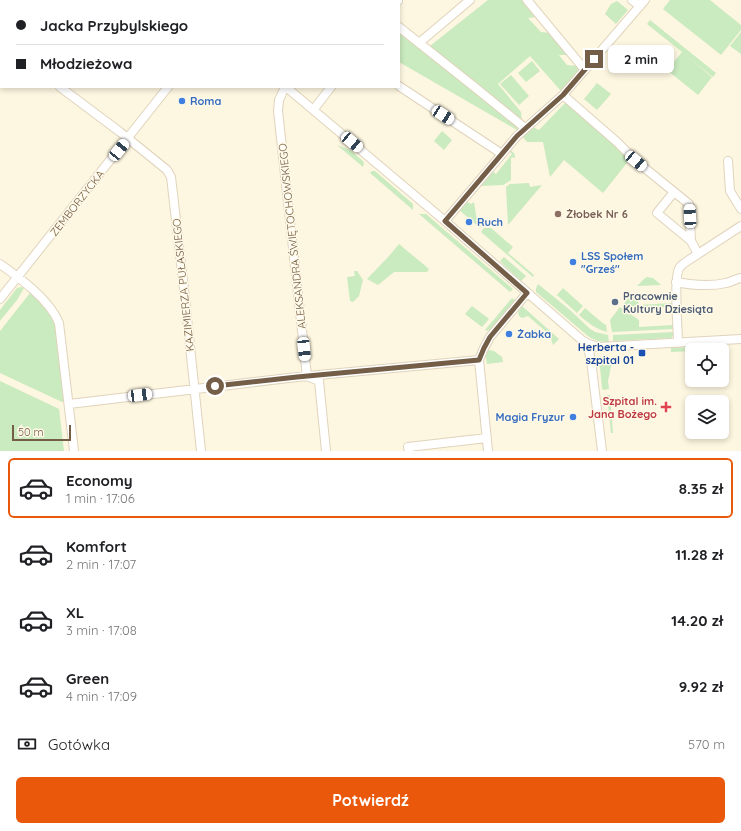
<!DOCTYPE html>
<html lang="pl">
<meta charset="utf-8">
<style>
body{margin:0;font-family:Quicksand,sans-serif;background:#f6f6f6;color:#202124;height:100vh;display:flex;flex-direction:column;font-size:15px;white-space:nowrap}
*{box-sizing:border-box;margin:0}
p{font-size:13px;color:#757577}
.icon{flex:none;width:22px;height:22px;fill:none;stroke:currentColor;stroke-width:2;stroke-linecap:round;stroke-linejoin:round}
.map{position:relative;height:451px;overflow:hidden}
.side{display:flex;flex-direction:column;background:#fff;flex:1}
.side>*{flex:none}
.top-card{position:absolute;left:0px;top:0px;width:400px;height:88px;box-shadow:0 2px 6px #0003;display:grid;align-content:center;height:88px;padding:0 16px;background:#fff}
.tools{position:absolute;left:685px;top:343px;display:grid;gap:8px}
.tools a{display:grid;place-items:center;width:44px;height:44px;border-radius:6px;background:#fff;box-shadow:0 2px 6px #0003;font-size:20px}
.scale{position:absolute;left:12px;bottom:10px;width:59px;box-sizing:border-box;padding-left:4px;border:2px solid #745e47;border-top:0;font-size:11px;line-height:14px;white-space:nowrap;color:#745e47;-webkit-text-stroke:3px #fff9e7;paint-order:stroke}
.end{position:absolute;width:18px;height:18px;margin:-9px;border:5px solid #745e47;background:#fff;box-shadow:0 0 0 2px #fff}
.from{border-radius:50%}
.bubble{position:absolute;height:28px;border-radius:6px;background:#fff;box-shadow:0 2px 6px #0003;font-size:13px;font-weight:700;line-height:28px;text-align:center}
.car{position:absolute;width:12px;height:24px;margin:-12px -6px;border-radius:5px;box-shadow:0 0 3px 1px #0007;background:linear-gradient(#fff 24%,#345 0 40%,#fff 0 76%,#345 0 86%,#fff 0)}
.top-card b{display:flex;align-items:center;gap:14px;height:38px;font-size:15px}
.top-card b+b{border-top:1px solid #e0e0e0}
.top-card i{width:10px;height:10px;background:#202124}
ul{padding:7px 0 0;list-style:none}
li{display:flex;align-items:center;gap:12px;height:60px;margin:0 8px 6px;padding:0 8px;border:2px solid transparent;border-radius:6px}
li div{flex:1}
li b{display:block;font-size:15px}
li em{font-style:normal;font-weight:700}
li.active{border-color:#ea580c}
li>.icon{width:36px;height:36px;stroke-width:1.5}
.pay{display:flex;align-items:center;gap:10px;height:44px;padding:0 16px;font-size:15px}
.pay p{margin-inline-start:auto}
.primary-button{display:flex;gap:8px;margin-top:auto;padding:8px 16px}
.primary-button a{flex:1;height:46px;border-radius:6px;background:#ea580c;color:#fff;font-size:16px;font-weight:700;line-height:46px;text-align:center}
.map>svg:first-child{display:block}
.green{fill:#caeabf}
.lines{fill:none;stroke-linecap:round;stroke-linejoin:round}
.minor-casing{stroke:#e1d3bc;stroke-width:10}
.minor{stroke:#fff;stroke-width:8}
.route{stroke:#745e47;stroke-width:5}
.shop-dot{fill:#3f7fe0;stroke:#fff9e7;stroke-width:1.5}
.education-dot{fill:#8d6e63;stroke:#fff9e7;stroke-width:1.5}
.service-dot{fill:#5c6f8a;stroke:#fff9e7;stroke-width:1.5}
.transit-dot{fill:#1a4fb4;stroke:#fff9e7;stroke-width:1.5}
.health-dot{fill:#e0444e;stroke:#fff9e7;stroke-width:1.5}
.labels{text-anchor:middle;stroke-width:3;stroke-linejoin:round;paint-order:stroke}
.shop-label{font-size:11px;font-weight:bold;fill:#366cbe;stroke:#fff9e7;text-anchor:start}
.street-label{font-size:11px;fill:#745e47;stroke:#fff9e7}
.education-label{font-size:11px;font-weight:bold;fill:#785e54;stroke:#fff9e7;text-anchor:start}
.service-label{font-size:11px;font-weight:bold;fill:#4e5e75;stroke:#fff9e7;text-anchor:start}
.transit-label{font-size:11px;font-weight:bold;fill:#164399;stroke:#fff9e7;text-anchor:end}
.health-label{font-size:11px;font-weight:bold;fill:#be3a42;stroke:#fff9e7;text-anchor:end}
</style>
<div class="map">
<svg width="741" height="451" viewBox="0 0 741 451">
<rect width="100%" height="100%" fill="#fdf6e0"/>
<!-- green -->
<path class="green" d="M488,0H523L537,17L528,18L541,32L550,33L568,55H559L567,65L577,66L581,71L561,91L530,56L498,84L521,112L522,122L539,130L566,102L630,159L603,193L564,160L550,177L543,142H527L517,130L399,62V31L425,50Z
M670,0H710L741,25V30L721,55L663,9Z
M617,1L628,10L616,24L605,14L611,4Z
M650,20L716,73L713,77L684,54L712,77L698,95L667,70L682,52L647,24Z
M741,32V54L730,46Z
M532,61L540,71L526,82L518,73Z
M511,75L529,96L519,105L500,84Z
M597,83L611,94L597,110L584,99Z
M442,131L452,140L444,150L434,141Z
M337,145L350,150L363,161L364,163L363,167Z
M508,150C512,151 515,152 515,158L512,157L511,159V180L503,185L481,186L480,184L491,170L496,174L512,154Z
M372,171H375L413,204V210L370,173Z
M529,183L530,187L542,185L508,225L506,187L510,184Z
M465,201L471,204L474,202L477,222L482,221V225L480,228L458,209Z
M419,214H426L513,289L510,292Z
M484,228H491L513,247L508,253L534,275L533,277L481,232Z
M399,244L429,269L427,272H394L378,285L367,279L389,256Z
M504,257L526,276L521,281L507,268L500,261Z
M354,271H357L363,280L359,296L353,302L350,301L347,277L355,276Z
M647,277L653,278L661,285L637,286L644,279Z
M538,284L570,310L589,328L595,332L608,335L609,342C601,342 595,341 588,336L536,292V288Z
M21,287L24,288L17,300L0,321V310L17,288Z
M563,288L583,306L577,313L557,295Z
M30,293L50,313L56,325L66,401L62,402L0,373V331Z
M630,296L638,301L639,305L672,303V307L639,308V314H635L623,305Z
M512,298L516,301L491,329L487,331L485,330Z
M472,306L489,319L482,327L465,314Z
M522,306L559,339L553,345L550,335L528,316L522,318L519,316L518,312Z
M620,307L639,320V327L673,325V329L612,332L610,320Z
M585,308L605,325L606,324L607,332C594,328 590,324 579,315Z
M673,332V336L671,338L613,341V335Z
M723,345L725,347V349L692,350V351L672,352H671V348H673Z
M489,350L494,351L502,357L503,362L487,364L485,352Z
M612,361L608,381L609,389L603,390L602,388L600,367L599,366L600,363Z
M0,381L59,409L64,451H0Z
M607,395H610L613,433H611Z"/>
<g class="lines">
<defs>
<path id="minor" d="M180,0L181,1
M527,0L585,70
M632,0L640,6
M43,1L44,0
M236,1L237,0
M398,1V0
M399,27L477,89L525,128
M419,43L470,0
M0,44L1,45
M0,62L1,60
M399,86L502,154L517,136L563,95L645,0
M60,87L120,132L167,170L171,177L184,289L201,451
M285,87L279,100L278,111L307,376L319,381L326,451
M286,87L445,221L583,341C588,344 593,346 599,347L741,339
M563,95L617,142L636,161L689,204L691,241L698,254C694,257 683,263 680,267C673,275 678,329 678,343
M314,109L331,87
M728,161L730,191L741,209
M674,192L657,213L691,241
M445,221L502,154
M698,254L741,226
M0,264C20,278 50,300 59,323L74,451
M676,282C692,285 709,287 726,283C731,282 736,279 741,278
M0,299L168,87
M587,344L591,360L602,451
M69,404L297,377L479,360
M409,451L408,447L487,438
M488,451L479,360L484,348L490,337L527,293"/>
</defs>
<!-- minor casing -->
<use href="#minor" class="minor-casing"/>
<!-- minor -->
<use href="#minor" class="minor"/>
</g>
<g class="lines">
<!-- route -->
<path class="route" d="M215,386L297,377L479,360L484,348L490,337L527,293L445,221L517,136L563,95L594,59"/>
</g>
<!-- markers -->
<g class="shop-dot">
<circle cx="182" cy="101" r="4"/>
<circle cx="469" cy="222" r="4"/>
<circle cx="573" cy="262" r="4"/>
<circle cx="509" cy="334" r="4"/>
<circle cx="573" cy="417" r="4"/>
</g>
<circle class="education-dot" cx="558" cy="214" r="4"/>
<circle class="service-dot" cx="615" cy="302" r="4"/>
<rect class="transit-dot" x="638" y="349" width="8" height="8" rx="2"/>
<path class="health-dot" d="M664 401h4v4h4v4h-4v4h-4v-4h-4v-4h4z"/>
<g class="labels">
<!-- shop labels -->
<g class="shop-label">
<text x="190" y="105">Roma</text>
<text x="477" y="226">Ruch</text>
<text x="581" y="260">LSS Społem<tspan x="581" dy="13">''Grześ"</tspan></text>
<text x="517" y="338">Żabka</text>
<text x="565" y="421" text-anchor="end">Magia Fryzur</text>
</g>
<!-- street labels -->
<g class="street-label">
<text transform="translate(77 203) rotate(-52)" y="4">ZEMBORZYCKA</text>
<text transform="translate(292 236) rotate(-96)" y="4">ALEKSANDRA ŚWIĘTOCHOWSKIEGO</text>
<text transform="translate(183 285) rotate(-96)" y="4">KAZIMIERZA PUŁASKIEGO</text>
</g>
<!-- education labels -->
<g class="education-label">
<text x="566" y="218">Żłobek Nr 6</text>
</g>
<!-- service labels -->
<g class="service-label">
<text x="623" y="300">Pracownie<tspan x="623" dy="13">Kultury Dziesiąta</tspan></text>
</g>
<!-- transit labels -->
<g class="transit-label">
<text x="634" y="351">Herberta -<tspan x="634" dy="13">szpital 01</tspan></text>
</g>
<!-- health labels -->
<g class="health-label">
<text x="657" y="405">Szpital im.<tspan x="657" dy="13">Jana Bożego</tspan></text>
</g>
</g>
</svg>
<div class="tools">
<a><svg class="icon" aria-label="locate" viewBox="0 0 24 24"><circle cx="12" cy="12" r="6"/><path d="M12 2v4M12 18v4M2 12h4M18 12h4"/></svg></a>
<a><svg class="icon" aria-label="layers" viewBox="0 0 24 24"><path d="M12 4l9 5-9 5-9-5zM3 14l9 5 9-5"/></svg></a>
</div>
<div class="scale">50 m</div>
<i class="end from" style="left:215px;top:386px"></i>
<i class="end" style="left:594px;top:59px"></i>
<div class="bubble" style="left:608px;top:45px;width:66px">2 min</div>
<i class="car" style="left:443px;top:115px;rotate:123deg"></i>
<i class="car" style="left:352px;top:142px;rotate:130deg"></i>
<i class="car" style="left:119px;top:150px;rotate:39deg"></i>
<i class="car" style="left:636px;top:161px;rotate:130deg"></i>
<i class="car" style="left:690px;top:216px;rotate:357deg"></i>
<i class="car" style="left:304px;top:349px;rotate:174deg"></i>
<i class="car" style="left:140px;top:395px;rotate:83deg"></i>
<div class="top-card">
<b><i class="from"></i>Jacka Przybylskiego</b>
<b><i></i>Młodzieżowa</b>
</div>
</div>
<section class="side">
<ul>
<li class="active"><svg class="icon" aria-label="car" viewBox="0 0 24 24"><path d="M5 17H2v-5l4-1 3-4h7l3 4 3 1v5h-3M9 17h6M6 11h13"/><circle cx="7" cy="17" r="2"/><circle cx="17" cy="17" r="2"/></svg><div><b>Economy</b><p>1 min · 17:06</p></div><em>8.35 zł</em></li>
<li><svg class="icon" aria-label="car" viewBox="0 0 24 24"><path d="M5 17H2v-5l4-1 3-4h7l3 4 3 1v5h-3M9 17h6M6 11h13"/><circle cx="7" cy="17" r="2"/><circle cx="17" cy="17" r="2"/></svg><div><b>Komfort</b><p>2 min · 17:07</p></div><em>11.28 zł</em></li>
<li><svg class="icon" aria-label="car" viewBox="0 0 24 24"><path d="M5 17H2v-5l4-1 3-4h7l3 4 3 1v5h-3M9 17h6M6 11h13"/><circle cx="7" cy="17" r="2"/><circle cx="17" cy="17" r="2"/></svg><div><b>XL</b><p>3 min · 17:08</p></div><em>14.20 zł</em></li>
<li><svg class="icon" aria-label="car" viewBox="0 0 24 24"><path d="M5 17H2v-5l4-1 3-4h7l3 4 3 1v5h-3M9 17h6M6 11h13"/><circle cx="7" cy="17" r="2"/><circle cx="17" cy="17" r="2"/></svg><div><b>Green</b><p>4 min · 17:09</p></div><em>9.92 zł</em></li>
</ul>
<div class="pay"><svg class="icon" aria-label="cash" viewBox="0 0 24 24"><path d="M3 7h18v10H3z"/><circle cx="12" cy="12" r="2"/></svg>Gotówka<p>570 m</p></div>
<div class="primary-button"><a>Potwierdź</a></div>
</section>
